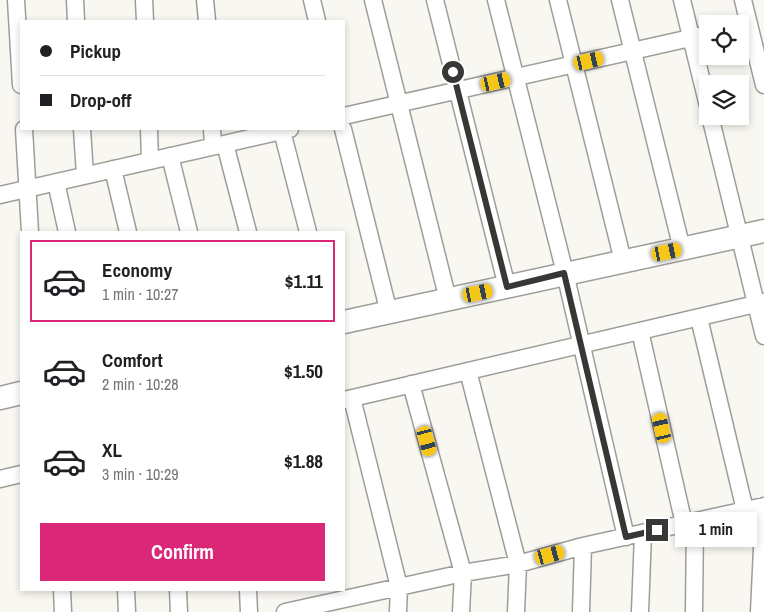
<!DOCTYPE html>
<meta charset="utf-8">
<style>
body{margin:0;font-family:"Archivo Narrow",sans-serif;background:#f2f2f2;color:#202124;height:100vh;display:flex;flex-direction:column;font-size:19px;white-space:nowrap}
*{box-sizing:border-box;margin:0}
p{font-size:16px;color:#757577}
.icon{flex:none;width:28px;height:28px;fill:none;stroke:currentColor;stroke-width:2;stroke-linecap:round;stroke-linejoin:round}
.map{position:relative;flex:1;overflow:hidden}
.drawer{position:absolute;left:20px;top:231px;width:325px;height:360px;display:flex;flex-direction:column;background:#fff;border-radius:0px;box-shadow:0 2px 8px #0003}
.drawer>*{flex:none}
.guide{position:absolute;left:20px;top:20px;width:325px;height:110px;border-radius:0px;box-shadow:0 2px 8px #0003;display:grid;align-content:center;height:110px;padding:0 20px;background:#fff}
.controls{position:absolute;left:699px;top:15px;display:grid;gap:10px}
.controls a{display:grid;place-items:center;width:50px;height:50px;border-radius:0px;background:#fff;box-shadow:0 2px 8px #0003;font-size:25px}
.end{position:absolute;width:22px;height:22px;margin:-11px;border:6px solid #383735;background:#fff;box-shadow:0 0 0 2px #fff}
.from{border-radius:50%}
.bubble{position:absolute;height:35px;border-radius:0px;background:#fff;box-shadow:0 2px 8px #0003;font-size:16px;font-weight:800;line-height:35px;text-align:center}
.car{position:absolute;width:15px;height:30px;margin:-15px -8px;border-radius:6px;box-shadow:0 0 4px 1px #0007;background:linear-gradient(#f5c518 24%,#345 0 40%,#f5c518 0 76%,#345 0 86%,#f5c518 0)}
.guide b{display:flex;align-items:center;gap:18px;height:48px;font-size:19px}
.guide b+b{border-top:1px solid #e0e0e0}
.guide i{width:12px;height:12px;background:#202124}
ul{padding:9px 0 0;list-style:none}
li{display:flex;align-items:center;gap:15px;height:82px;margin:0 10px 8px;padding:0 10px;border:2px solid transparent;border-radius:0px}
li div{flex:1}
li b{display:block;font-size:19px}
li em{font-style:normal;font-weight:800}
li.selected{border-color:#db2777}
li>.icon{width:45px;height:45px;stroke-width:1.5}
.cta{display:flex;gap:10px;margin-top:auto;padding:10px 20px}
.cta a{flex:1;height:58px;border-radius:0px;background:#db2777;color:#fff;font-size:20px;font-weight:800;line-height:58px;text-align:center}
.map>svg:first-child{display:block}
.lines{fill:none;stroke-linecap:round;stroke-linejoin:round}
.street-casing{stroke:#9f9d98;stroke-width:19}
.secondary-casing{stroke:#9f9d98;stroke-width:25}
.street{stroke:#fff;stroke-width:16}
.secondary{stroke:#fff;stroke-width:22}
.route{stroke:#383735;stroke-width:6}
</style>
<div class="map">
<svg width="764" height="612" viewBox="0 0 764 612">
<rect width="100%" height="100%" fill="#f9f7f1"/>
<g class="lines">
<defs>
<path id="street" d="M16,0L21,85
M75,0L76,21
M144,0L145,21
M205,0L207,21
M312,0L317,21
M373,0L448,300
M435,0L507,287
M496,0L565,273L626,537
M558,0L623,261
M620,0L682,249
M682,0L708,106
M743,0L764,85
M344,116L708,34
M710,116L764,336
M24,129L30,232
M82,129L85,175
M149,129L150,161
M212,129L213,146
M343,129L389,313
M282,131L308,232
M225,144L248,232
M170,156L189,232
M113,169L128,232
M56,182L67,232
M0,195L290,129
M699,318L745,510
M640,331L684,524
M468,371L518,564L516,612
M411,384L463,573L461,612
M352,398L399,587L398,612
M344,400L764,302
M0,479L21,474
M62,590L63,612
M126,590L127,612
M178,590L179,612
M248,590L249,612
M285,612L463,573L518,564L583,546L764,506
M581,612L583,546
M640,612L643,533
M694,612L695,521
M759,612L764,506"/>
<path id="secondary" d="M344,322L764,231
M0,398L21,393"/>
</defs>
<!-- street casing -->
<use href="#street" class="street-casing"/>
<!-- secondary casing -->
<use href="#secondary" class="secondary-casing"/>
<!-- street -->
<use href="#street" class="street"/>
<!-- secondary -->
<use href="#secondary" class="secondary"/>
</g>
<g class="lines">
<!-- route -->
<path class="route" d="M453,72L507,287L564,273L626,537L657,530"/>
</g>
</svg>
<div class="controls">
<a><svg class="icon" aria-label="locate" viewBox="0 0 24 24"><circle cx="12" cy="12" r="6"/><path d="M12 2v4M12 18v4M2 12h4M18 12h4"/></svg></a>
<a><svg class="icon" aria-label="layers" viewBox="0 0 24 24"><path d="M12 4l9 5-9 5-9-5zM3 14l9 5 9-5"/></svg></a>
</div>
<i class="end from" style="left:453px;top:72px"></i>
<i class="end" style="left:657px;top:530px"></i>
<div class="bubble" style="left:675px;top:512px;width:82px">1 min</div>
<i class="car" style="left:589px;top:61px;rotate:77deg"></i>
<i class="car" style="left:496px;top:82px;rotate:77deg"></i>
<i class="car" style="left:667px;top:252px;rotate:78deg"></i>
<i class="car" style="left:478px;top:293px;rotate:78deg"></i>
<i class="car" style="left:662px;top:428px;rotate:347deg"></i>
<i class="car" style="left:427px;top:441px;rotate:165deg"></i>
<i class="car" style="left:550px;top:555px;rotate:75deg"></i>
<div class="guide">
<b><i class="from"></i>Pickup</b>
<b><i></i>Drop-off</b>
</div>
<section class="drawer">
<ul>
<li class="selected"><svg class="icon" aria-label="car" viewBox="0 0 24 24"><path d="M5 17H2v-5l4-1 3-4h7l3 4 3 1v5h-3M9 17h6M6 11h13"/><circle cx="7" cy="17" r="2"/><circle cx="17" cy="17" r="2"/></svg><div><b>Economy</b><p>1 min · 10:27</p></div><em>$1.11</em></li>
<li><svg class="icon" aria-label="car" viewBox="0 0 24 24"><path d="M5 17H2v-5l4-1 3-4h7l3 4 3 1v5h-3M9 17h6M6 11h13"/><circle cx="7" cy="17" r="2"/><circle cx="17" cy="17" r="2"/></svg><div><b>Comfort</b><p>2 min · 10:28</p></div><em>$1.50</em></li>
<li><svg class="icon" aria-label="car" viewBox="0 0 24 24"><path d="M5 17H2v-5l4-1 3-4h7l3 4 3 1v5h-3M9 17h6M6 11h13"/><circle cx="7" cy="17" r="2"/><circle cx="17" cy="17" r="2"/></svg><div><b>XL</b><p>3 min · 10:29</p></div><em>$1.88</em></li>
</ul>
<div class="cta"><a>Confirm</a></div>
</section>
</div>
